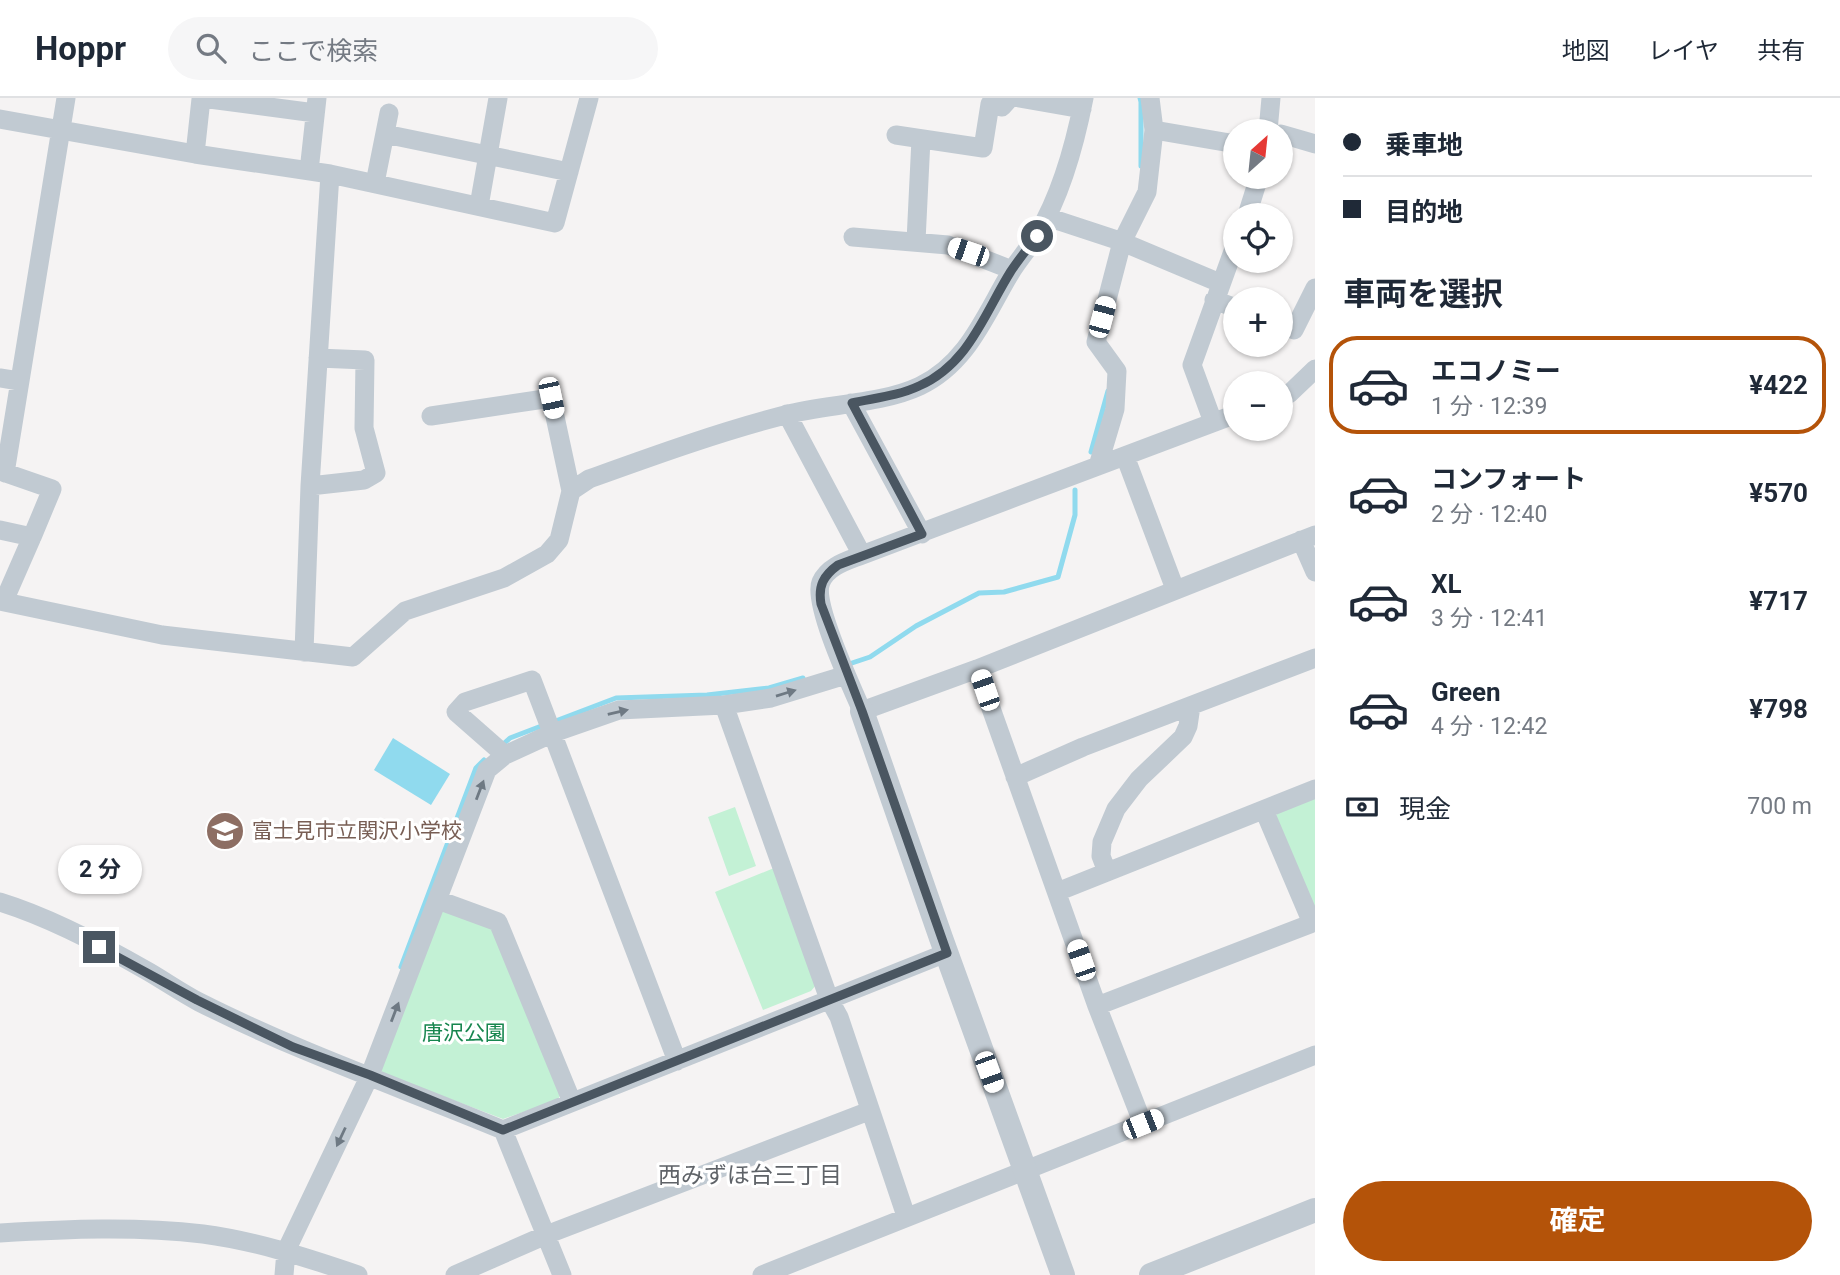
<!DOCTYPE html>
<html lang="ja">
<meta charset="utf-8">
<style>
body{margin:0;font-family:Roboto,"Noto Sans JP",sans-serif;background:#f6f6f7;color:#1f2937;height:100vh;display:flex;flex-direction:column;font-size:26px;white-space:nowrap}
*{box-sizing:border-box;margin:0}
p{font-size:23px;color:#747a83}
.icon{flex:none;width:38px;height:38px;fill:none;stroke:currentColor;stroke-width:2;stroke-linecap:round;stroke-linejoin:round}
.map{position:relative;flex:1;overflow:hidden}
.sheet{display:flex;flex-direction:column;background:#fff;width:525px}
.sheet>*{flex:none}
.banner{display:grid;align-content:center;height:154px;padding:0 28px;background:#fff}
.needle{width:46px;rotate:27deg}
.controls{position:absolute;left:1223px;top:21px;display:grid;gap:14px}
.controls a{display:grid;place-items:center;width:70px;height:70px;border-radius:50%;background:#fff;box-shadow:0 2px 5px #0004;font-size:35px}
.end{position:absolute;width:32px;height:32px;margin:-16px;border:9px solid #4a5661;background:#fff;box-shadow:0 0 0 4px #fff}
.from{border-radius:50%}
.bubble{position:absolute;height:49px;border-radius:24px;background:#fff;box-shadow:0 2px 5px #0004;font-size:23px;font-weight:700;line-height:49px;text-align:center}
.car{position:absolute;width:21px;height:42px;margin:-21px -10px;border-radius:9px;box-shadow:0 0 5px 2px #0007;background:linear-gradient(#fff 24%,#345 0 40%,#fff 0 76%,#345 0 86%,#fff 0)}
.banner b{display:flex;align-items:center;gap:24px;height:66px;font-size:26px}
.banner b+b{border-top:2px solid #e0e1e3}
.banner i{width:18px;height:18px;background:#1f2937}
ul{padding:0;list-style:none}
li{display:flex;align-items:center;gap:21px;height:98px;margin:0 14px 10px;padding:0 14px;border:4px solid transparent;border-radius:28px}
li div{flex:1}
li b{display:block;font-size:26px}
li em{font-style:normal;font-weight:700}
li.current{border-color:#b45309}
li>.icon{width:63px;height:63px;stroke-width:1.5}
h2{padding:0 28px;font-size:32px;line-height:84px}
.pay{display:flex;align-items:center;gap:18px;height:77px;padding:0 28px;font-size:26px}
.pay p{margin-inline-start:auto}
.action{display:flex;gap:14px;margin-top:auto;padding:14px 28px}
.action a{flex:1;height:80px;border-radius:42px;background:#b45309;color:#fff;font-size:28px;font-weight:700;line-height:80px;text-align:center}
header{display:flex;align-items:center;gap:42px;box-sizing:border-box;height:98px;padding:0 35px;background:#fff;border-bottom:2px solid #e0e1e3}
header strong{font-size:33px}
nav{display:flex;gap:38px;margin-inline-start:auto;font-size:24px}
.search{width:490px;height:63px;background:#f6f6f7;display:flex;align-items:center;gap:18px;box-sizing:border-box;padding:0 24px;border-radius:38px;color:#747a83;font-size:26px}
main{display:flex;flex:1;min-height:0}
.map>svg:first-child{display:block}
.green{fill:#c3f1d5}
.water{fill:#90daee}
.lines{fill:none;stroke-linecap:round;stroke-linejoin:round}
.stream{stroke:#90daee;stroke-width:5}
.minor{stroke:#c1cad2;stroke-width:19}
.tertiary{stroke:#c1cad2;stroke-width:24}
.oneway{fill:#6e7983}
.route{stroke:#4a5661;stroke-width:9}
.labels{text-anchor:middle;stroke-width:6;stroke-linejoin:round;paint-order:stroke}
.education-label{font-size:21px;fill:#785e54;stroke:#fff;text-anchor:start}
.park-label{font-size:21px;fill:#17864f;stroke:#fff}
.neighbourhood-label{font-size:23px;fill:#5f6368;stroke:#fff}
</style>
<header>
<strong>Hoppr</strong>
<div class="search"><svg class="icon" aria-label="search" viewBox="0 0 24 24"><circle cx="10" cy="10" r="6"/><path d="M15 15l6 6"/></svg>ここで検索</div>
<nav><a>地図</a><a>レイヤ</a><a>共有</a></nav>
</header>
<main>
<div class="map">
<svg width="1315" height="1177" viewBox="0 0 1315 1177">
<rect width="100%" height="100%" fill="#f5f3f3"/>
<!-- green -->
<path class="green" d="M1315,700V812L1275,721L1277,715Z
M735,709L756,768L729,778L708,719Z
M774,770L816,887L811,893L763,912L715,794Z
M439,810L494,832L561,995L558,1002L503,1021L382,975L380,967Z"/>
<!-- water -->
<path class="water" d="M393,640L450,676L431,707L374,672Z"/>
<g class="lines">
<!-- stream -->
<path class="stream" d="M1140,0L1141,4V68
M1091,354L1108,293
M846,567L870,559L916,528L979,495L1004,494L1058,479L1075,417V392
M553,624L616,600L707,597L769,590L803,580
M500,649L510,640L544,627
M401,869L476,670L484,662"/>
<!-- minor -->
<path class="minor" d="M202,0L315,15
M1019,0L1082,11
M0,21L195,56L330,76L555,125L589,0
M1154,32L1236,46
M1268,33L1271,0
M385,36L569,74
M1281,36L1315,46
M896,37L983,50L990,6L1002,9L1010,0
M195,56L201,1
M309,73L317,0
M375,85L389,15
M479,108L498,0
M1247,117L1259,79
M1047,119L1120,143L1220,185
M853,139L948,147L1012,172
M916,143L921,41
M1214,202L1236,210
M1281,227L1294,232L1315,190
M0,280L19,283
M1289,296L1315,271
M851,305L922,436
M787,316L862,457
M1236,316L862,457C847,463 828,468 821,484C812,504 852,590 862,613L977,571L1315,437
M431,318L551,300L571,393
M1213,324L1192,267L1236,145
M1125,358L1175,491
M1098,368L1115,311L1117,273L1096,244L1122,144L1147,94L1154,32L1150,0
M0,373L52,391L32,439
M5,375L66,0
M310,388L364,382L376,375L364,330L365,262L318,260
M0,432L32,439L4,503
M1301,442L1315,474
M0,503L162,537L353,559L405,513L504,480L547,456L559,442L571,393L589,381C653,358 719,334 785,317C827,306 882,306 920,288C968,265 985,217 1011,174C1019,161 1030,149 1038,135C1062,95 1075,46 1084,0
M304,554L310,388L330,76
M977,571L1097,908L1143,1026
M724,607L829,901L839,919L906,1118
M505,657L456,614L465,604L532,582L677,963
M1015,679L1083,649L1315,560
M1264,712L1312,825
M1107,774L1101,758L1102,744L1116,711L1139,681L1183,639L1188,628L1191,608
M1057,794L1315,691
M438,802L498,824L572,1004
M0,804C49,819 104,848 149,874C166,884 182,895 199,904C298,954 402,990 503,1032L946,855
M1097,908L1315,824
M503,1032L562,1177
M0,1135C68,1131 135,1128 203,1136C256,1143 308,1160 358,1177
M284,1177L286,1153L370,977L487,672L505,657L553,635L619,612L724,607L771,600L846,577
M455,1177L546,1137L869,1013
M762,1177L1315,957"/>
<!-- tertiary -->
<path class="tertiary" d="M862,613L941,840L1063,1177
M1151,1177L1315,1112"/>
</g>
<!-- one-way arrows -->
<defs><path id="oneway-solid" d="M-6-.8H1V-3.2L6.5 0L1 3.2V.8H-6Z" transform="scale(1.75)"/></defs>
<g class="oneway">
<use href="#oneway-solid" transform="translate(786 595) rotate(-17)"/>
<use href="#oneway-solid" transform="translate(618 614) rotate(-13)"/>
<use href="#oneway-solid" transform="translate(480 692) rotate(-69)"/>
<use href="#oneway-solid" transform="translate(395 914) rotate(-69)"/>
<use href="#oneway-solid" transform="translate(341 1039) rotate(115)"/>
</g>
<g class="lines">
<!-- route -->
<path class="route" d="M99,849L197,902L293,949L370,977L503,1032L947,855L862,613L821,506C818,488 823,478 838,467L922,436L852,305C874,300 898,298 919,288C969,266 984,216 1011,173C1019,161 1028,150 1037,138"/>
</g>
<!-- icons -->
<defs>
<symbol id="school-disc" viewBox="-11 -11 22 22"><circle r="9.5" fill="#8d6e63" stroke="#fff"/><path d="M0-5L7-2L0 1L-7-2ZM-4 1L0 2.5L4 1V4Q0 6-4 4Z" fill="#fff"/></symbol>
</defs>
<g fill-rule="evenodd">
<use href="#school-disc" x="203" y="711" width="44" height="44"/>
</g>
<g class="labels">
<!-- education labels -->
<g class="education-label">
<text x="252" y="740">富士見市立関沢小学校</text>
</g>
<!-- park labels -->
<g class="park-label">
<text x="464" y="942">唐沢公園</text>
</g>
<!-- neighbourhood labels -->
<g class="neighbourhood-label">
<text x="750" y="1085">西みずほ台三丁目</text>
</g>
</g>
</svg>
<div class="controls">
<a><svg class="needle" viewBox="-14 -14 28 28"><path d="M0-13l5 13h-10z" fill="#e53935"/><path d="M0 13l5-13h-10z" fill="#747a83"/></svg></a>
<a><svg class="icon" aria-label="locate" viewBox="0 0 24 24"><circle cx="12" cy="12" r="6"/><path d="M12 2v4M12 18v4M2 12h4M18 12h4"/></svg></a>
<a>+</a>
<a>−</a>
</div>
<i class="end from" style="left:1037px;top:138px"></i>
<i class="end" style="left:99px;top:849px"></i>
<div class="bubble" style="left:58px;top:747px;width:84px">2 分</div>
<i class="car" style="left:968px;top:154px;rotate:289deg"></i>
<i class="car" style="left:1102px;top:219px;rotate:15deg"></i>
<i class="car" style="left:551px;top:300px;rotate:168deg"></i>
<i class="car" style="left:985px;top:592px;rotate:341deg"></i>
<i class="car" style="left:1081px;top:862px;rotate:341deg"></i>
<i class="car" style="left:989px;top:974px;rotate:160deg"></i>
<i class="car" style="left:1143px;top:1026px;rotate:68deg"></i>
</div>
<section class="sheet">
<div class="banner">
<b><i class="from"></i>乗車地</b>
<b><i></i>目的地</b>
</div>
<h2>車両を選択</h2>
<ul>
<li class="current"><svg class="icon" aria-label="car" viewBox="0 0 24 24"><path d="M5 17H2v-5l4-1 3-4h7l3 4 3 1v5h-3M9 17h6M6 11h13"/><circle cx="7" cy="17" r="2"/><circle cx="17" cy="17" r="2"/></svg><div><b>エコノミー</b><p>1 分 · 12:39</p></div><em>¥422</em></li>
<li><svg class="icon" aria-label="car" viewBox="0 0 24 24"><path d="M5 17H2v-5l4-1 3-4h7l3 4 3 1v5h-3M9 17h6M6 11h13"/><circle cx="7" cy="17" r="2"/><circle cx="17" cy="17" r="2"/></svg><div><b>コンフォート</b><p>2 分 · 12:40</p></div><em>¥570</em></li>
<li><svg class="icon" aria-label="car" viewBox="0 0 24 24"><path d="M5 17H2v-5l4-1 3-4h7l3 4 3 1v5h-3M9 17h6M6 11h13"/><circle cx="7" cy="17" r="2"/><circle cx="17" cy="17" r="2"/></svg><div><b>XL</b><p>3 分 · 12:41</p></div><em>¥717</em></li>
<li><svg class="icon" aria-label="car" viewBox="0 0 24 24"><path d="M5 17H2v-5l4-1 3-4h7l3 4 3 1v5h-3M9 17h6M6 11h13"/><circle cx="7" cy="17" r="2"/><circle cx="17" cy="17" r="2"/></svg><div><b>Green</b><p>4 分 · 12:42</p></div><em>¥798</em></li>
</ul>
<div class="pay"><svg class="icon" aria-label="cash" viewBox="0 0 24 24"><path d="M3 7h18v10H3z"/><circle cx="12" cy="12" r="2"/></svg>現金<p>700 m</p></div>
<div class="action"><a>確定</a></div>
</section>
</main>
